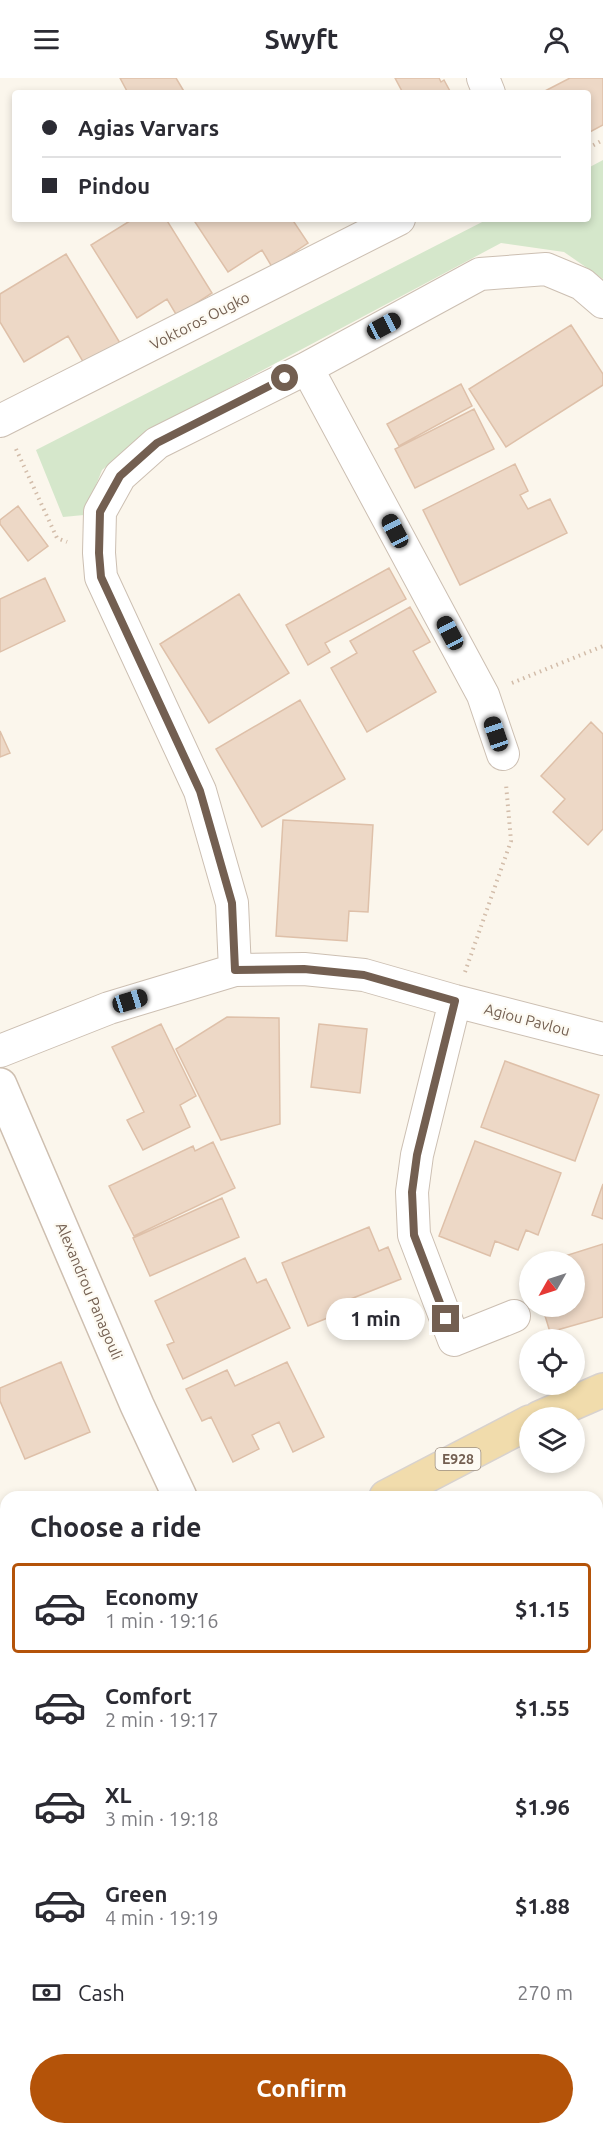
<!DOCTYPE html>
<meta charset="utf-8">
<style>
body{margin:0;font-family:Ubuntu,sans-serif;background:#f2f2f3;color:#2b2b33;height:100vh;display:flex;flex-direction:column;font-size:22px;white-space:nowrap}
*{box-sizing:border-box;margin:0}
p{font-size:20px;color:#7c7c81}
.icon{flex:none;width:33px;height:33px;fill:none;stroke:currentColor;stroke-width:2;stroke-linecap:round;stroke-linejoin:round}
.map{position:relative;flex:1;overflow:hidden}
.side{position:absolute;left:0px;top:1413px;width:603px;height:644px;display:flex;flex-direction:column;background:#fff;border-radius:18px 18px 0 0;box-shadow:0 3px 9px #0003}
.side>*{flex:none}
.top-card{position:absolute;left:12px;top:12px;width:579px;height:132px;border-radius:6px;box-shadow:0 3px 9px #0003;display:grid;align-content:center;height:132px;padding:0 30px;background:#fff}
.needle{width:39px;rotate:231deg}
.buttons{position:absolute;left:519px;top:1173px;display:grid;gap:12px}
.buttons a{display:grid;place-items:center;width:66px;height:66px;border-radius:50%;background:#fff;box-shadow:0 3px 9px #0003;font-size:30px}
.end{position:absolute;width:27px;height:27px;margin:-14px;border:8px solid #735f51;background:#fff;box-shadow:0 0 0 3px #fff}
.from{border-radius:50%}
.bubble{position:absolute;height:42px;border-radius:21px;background:#fff;box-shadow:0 3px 9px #0003;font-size:20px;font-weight:700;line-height:42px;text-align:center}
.car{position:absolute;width:18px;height:36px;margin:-18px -9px;border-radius:8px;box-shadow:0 0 4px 2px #0007;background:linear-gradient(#222 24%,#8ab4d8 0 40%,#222 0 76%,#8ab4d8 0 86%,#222 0)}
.top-card b{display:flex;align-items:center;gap:21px;height:57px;font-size:22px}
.top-card b+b{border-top:2px solid #e1e1e2}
.top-card i{width:15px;height:15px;background:#2b2b33}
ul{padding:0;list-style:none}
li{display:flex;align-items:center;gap:18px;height:90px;margin:0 12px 9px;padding:0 18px;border:3px solid transparent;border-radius:6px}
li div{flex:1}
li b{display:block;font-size:22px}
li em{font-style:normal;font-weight:700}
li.current{border-color:#b45309}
li>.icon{width:54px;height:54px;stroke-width:1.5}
h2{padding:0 30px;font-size:27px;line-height:72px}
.pay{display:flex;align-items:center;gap:15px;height:66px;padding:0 30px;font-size:22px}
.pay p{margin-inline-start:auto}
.cta{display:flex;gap:12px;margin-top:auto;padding:12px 30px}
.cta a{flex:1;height:69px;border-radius:36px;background:#b45309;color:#fff;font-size:24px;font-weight:700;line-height:69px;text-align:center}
header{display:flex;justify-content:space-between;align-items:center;height:78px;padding:0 30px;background:#fff;font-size:27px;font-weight:700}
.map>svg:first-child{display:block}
.green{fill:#d5e7cb}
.building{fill:#edd8c6;stroke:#dec0a9;stroke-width:1.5}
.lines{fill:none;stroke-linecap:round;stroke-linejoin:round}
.street-casing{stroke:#ccbfb2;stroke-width:34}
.secondary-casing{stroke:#cebfb0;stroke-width:36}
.primary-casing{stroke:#d8d2ce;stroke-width:36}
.path{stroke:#d2bca9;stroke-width:4;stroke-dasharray:1.5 4.5;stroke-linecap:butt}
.street{stroke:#fff;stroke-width:32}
.secondary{stroke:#fff;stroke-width:33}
.primary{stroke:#f1dcac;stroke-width:33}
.route{stroke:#735f51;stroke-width:8}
.labels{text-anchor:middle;stroke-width:4.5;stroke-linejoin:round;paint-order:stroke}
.shield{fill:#fdfaf2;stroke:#9c8e81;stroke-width:1.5}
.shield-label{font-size:14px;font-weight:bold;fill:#735f51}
.street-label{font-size:15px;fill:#735f51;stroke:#fdfaf2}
</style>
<header><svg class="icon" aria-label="menu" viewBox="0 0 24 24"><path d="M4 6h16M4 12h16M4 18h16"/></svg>Swyft<svg class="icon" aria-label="person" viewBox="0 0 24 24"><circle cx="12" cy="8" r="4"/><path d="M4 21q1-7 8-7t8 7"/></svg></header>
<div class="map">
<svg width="603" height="2056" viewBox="0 0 603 2056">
<rect width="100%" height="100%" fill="#fbf6ec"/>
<!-- green -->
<path class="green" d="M603,82V201L564,174L501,165L147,354L102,392L84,437L63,439L36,372L488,141H588V90Z"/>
<!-- building -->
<path class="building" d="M120,0H176L185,15H128Z
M395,0H439L441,4L444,2L451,15H403Z
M570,0H603V47L588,55V15L543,14Z
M133,141H166L212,215L177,238L167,221L137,240L91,167Z
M193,141H292L308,165L272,189L262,172L228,194Z
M66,176L120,265L85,287L68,258L24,284L0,244V216Z
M571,247L603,296V307L506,369L469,311Z
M461,306L472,328L399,368L387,346Z
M474,331L494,371L415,410L395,371Z
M515,386L528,413L520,417L528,431L550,421L567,455L460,507L423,432Z
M18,428L48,468L28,483L0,446V442Z
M389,490L406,521L325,565L330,574L308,587L286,547Z
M45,500L65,543L0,574V521Z
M239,516L289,595L209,645L160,566Z
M410,529L430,564L413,573L436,614L367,654L331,590L357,575L350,563Z
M300,622L345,701L262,749L216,671Z
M591,644L603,656V751L588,767L553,734L565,721L541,698Z
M0,653L10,675L0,679Z
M283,742L373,747L368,834L349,833L347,863L276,858Z
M227,939L279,940L280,1046L221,1062L176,971Z
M161,946L196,1018L180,1027L190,1049L143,1072L127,1042L144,1034L112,969Z
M319,946L367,951L360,1015L311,1009Z
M505,983L599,1017L575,1083L481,1049Z
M475,1063L561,1095L538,1157L526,1152L518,1172L495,1163L490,1178L439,1158Z
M213,1064L235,1110L134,1158L109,1108L193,1068L195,1073Z
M603,1106V1141L592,1137Z
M222,1120L239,1159L150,1198L133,1160Z
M369,1149L379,1173L388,1169L401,1201L338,1226L342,1234L308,1248L282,1185Z
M603,1166V1239L550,1254L542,1228H574V1184H546Z
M245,1180L257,1205L266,1201L290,1250L183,1301L167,1267L174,1264L155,1223Z
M61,1284L90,1354L25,1381L0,1323V1310Z
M287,1284L324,1359L293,1374L279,1344L252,1357L259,1371L233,1384L211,1339L202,1343L186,1311L227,1292L235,1308Z
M0,1435L6,1446V1471L1,1474L6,1483V1529L0,1532Z
M6,1806V1952L0,1955V1810Z
M597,2000L603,2009V2040L597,2044Z
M472,2050H540L531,2056H476Z
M548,2050H587L579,2056H551Z"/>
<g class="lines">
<defs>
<path id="street" d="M483,0L489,15
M307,290L483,617L503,676
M0,343L399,141
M235,892L232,825L200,713L101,499L99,475L100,434L120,398L157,365L307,290L480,196L546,191L582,206L603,224
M455,923L417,1077L412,1114L414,1157L454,1262L514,1238
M0,973L109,930L235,892L304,891L364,897L455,923L603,961
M597,1453L603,1450
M0,1759L6,1756
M597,1789L603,1786"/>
<path id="secondary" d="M0,1007L137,1327L180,1419"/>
<path id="primary" d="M539,1340L603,1312
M386,1419L530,1344
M0,1627L6,1624"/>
</defs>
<!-- street casing -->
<use href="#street" class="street-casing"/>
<!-- secondary casing -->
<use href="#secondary" class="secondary-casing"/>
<!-- primary casing -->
<use href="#primary" class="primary-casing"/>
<!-- path -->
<path class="path" d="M588,70L603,62
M16,371L57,460L67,464
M512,605L603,568
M465,894L511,763L506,706
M597,1508L603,1520"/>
<!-- street -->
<use href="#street" class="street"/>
<!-- secondary -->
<use href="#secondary" class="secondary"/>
<!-- primary -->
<use href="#primary" class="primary"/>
</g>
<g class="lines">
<!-- route -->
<path class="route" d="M285,300L157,365L120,398L100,434L99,475L101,499L200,713L232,825L235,892L304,891L364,897L455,923L417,1077L412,1114L414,1157L446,1241"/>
</g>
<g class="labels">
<!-- shield labels -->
<rect class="shield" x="435.5" y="1370" width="45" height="22" rx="4.5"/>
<g class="shield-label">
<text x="458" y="1386">E928</text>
</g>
<!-- street labels -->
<g class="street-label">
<text transform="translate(200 243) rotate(-27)" y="5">Voktoros Ougko</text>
<text transform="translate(527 942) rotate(15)" y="5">Agiou Pavlou</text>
<text transform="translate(89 1213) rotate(67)" y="5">Alexandrou Panagouli</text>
</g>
</g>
</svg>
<div class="buttons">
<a><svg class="needle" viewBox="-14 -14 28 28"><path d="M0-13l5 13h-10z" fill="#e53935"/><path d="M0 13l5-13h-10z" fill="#7c7c81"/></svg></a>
<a><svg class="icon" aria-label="locate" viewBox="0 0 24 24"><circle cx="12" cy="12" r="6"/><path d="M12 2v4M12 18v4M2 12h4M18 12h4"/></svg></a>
<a><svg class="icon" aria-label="layers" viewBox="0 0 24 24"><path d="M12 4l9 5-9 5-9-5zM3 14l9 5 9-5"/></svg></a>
</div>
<i class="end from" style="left:285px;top:300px"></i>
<i class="end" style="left:446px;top:1241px"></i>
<div class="bubble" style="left:326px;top:1220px;width:99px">1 min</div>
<i class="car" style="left:384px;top:248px;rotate:62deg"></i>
<i class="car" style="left:395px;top:453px;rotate:332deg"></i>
<i class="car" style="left:450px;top:555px;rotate:332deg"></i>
<i class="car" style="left:496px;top:656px;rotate:341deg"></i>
<i class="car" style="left:130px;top:923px;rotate:73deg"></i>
<div class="top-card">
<b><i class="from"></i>Agias Varvars</b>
<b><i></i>Pindou</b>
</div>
<section class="side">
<h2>Choose a ride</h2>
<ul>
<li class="current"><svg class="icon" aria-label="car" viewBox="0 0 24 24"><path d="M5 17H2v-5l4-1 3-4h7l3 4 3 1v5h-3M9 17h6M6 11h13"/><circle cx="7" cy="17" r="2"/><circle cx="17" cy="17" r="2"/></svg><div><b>Economy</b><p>1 min · 19:16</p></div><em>$1.15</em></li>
<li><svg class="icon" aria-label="car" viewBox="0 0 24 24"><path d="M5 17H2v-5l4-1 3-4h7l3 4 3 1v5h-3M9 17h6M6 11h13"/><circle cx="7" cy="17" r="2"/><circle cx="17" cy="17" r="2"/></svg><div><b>Comfort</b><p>2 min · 19:17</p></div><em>$1.55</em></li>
<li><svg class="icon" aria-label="car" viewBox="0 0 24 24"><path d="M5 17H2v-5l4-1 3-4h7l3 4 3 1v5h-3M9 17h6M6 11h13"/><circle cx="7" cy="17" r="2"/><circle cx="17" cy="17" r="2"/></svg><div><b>XL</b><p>3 min · 19:18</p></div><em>$1.96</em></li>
<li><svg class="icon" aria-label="car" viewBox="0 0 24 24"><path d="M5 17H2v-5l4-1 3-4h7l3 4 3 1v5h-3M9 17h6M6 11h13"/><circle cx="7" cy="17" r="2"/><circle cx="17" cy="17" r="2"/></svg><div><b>Green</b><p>4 min · 19:19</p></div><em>$1.88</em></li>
</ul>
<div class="pay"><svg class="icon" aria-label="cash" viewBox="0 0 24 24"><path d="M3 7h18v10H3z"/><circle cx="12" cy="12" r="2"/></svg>Cash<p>270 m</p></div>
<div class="cta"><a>Confirm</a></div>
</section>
</div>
